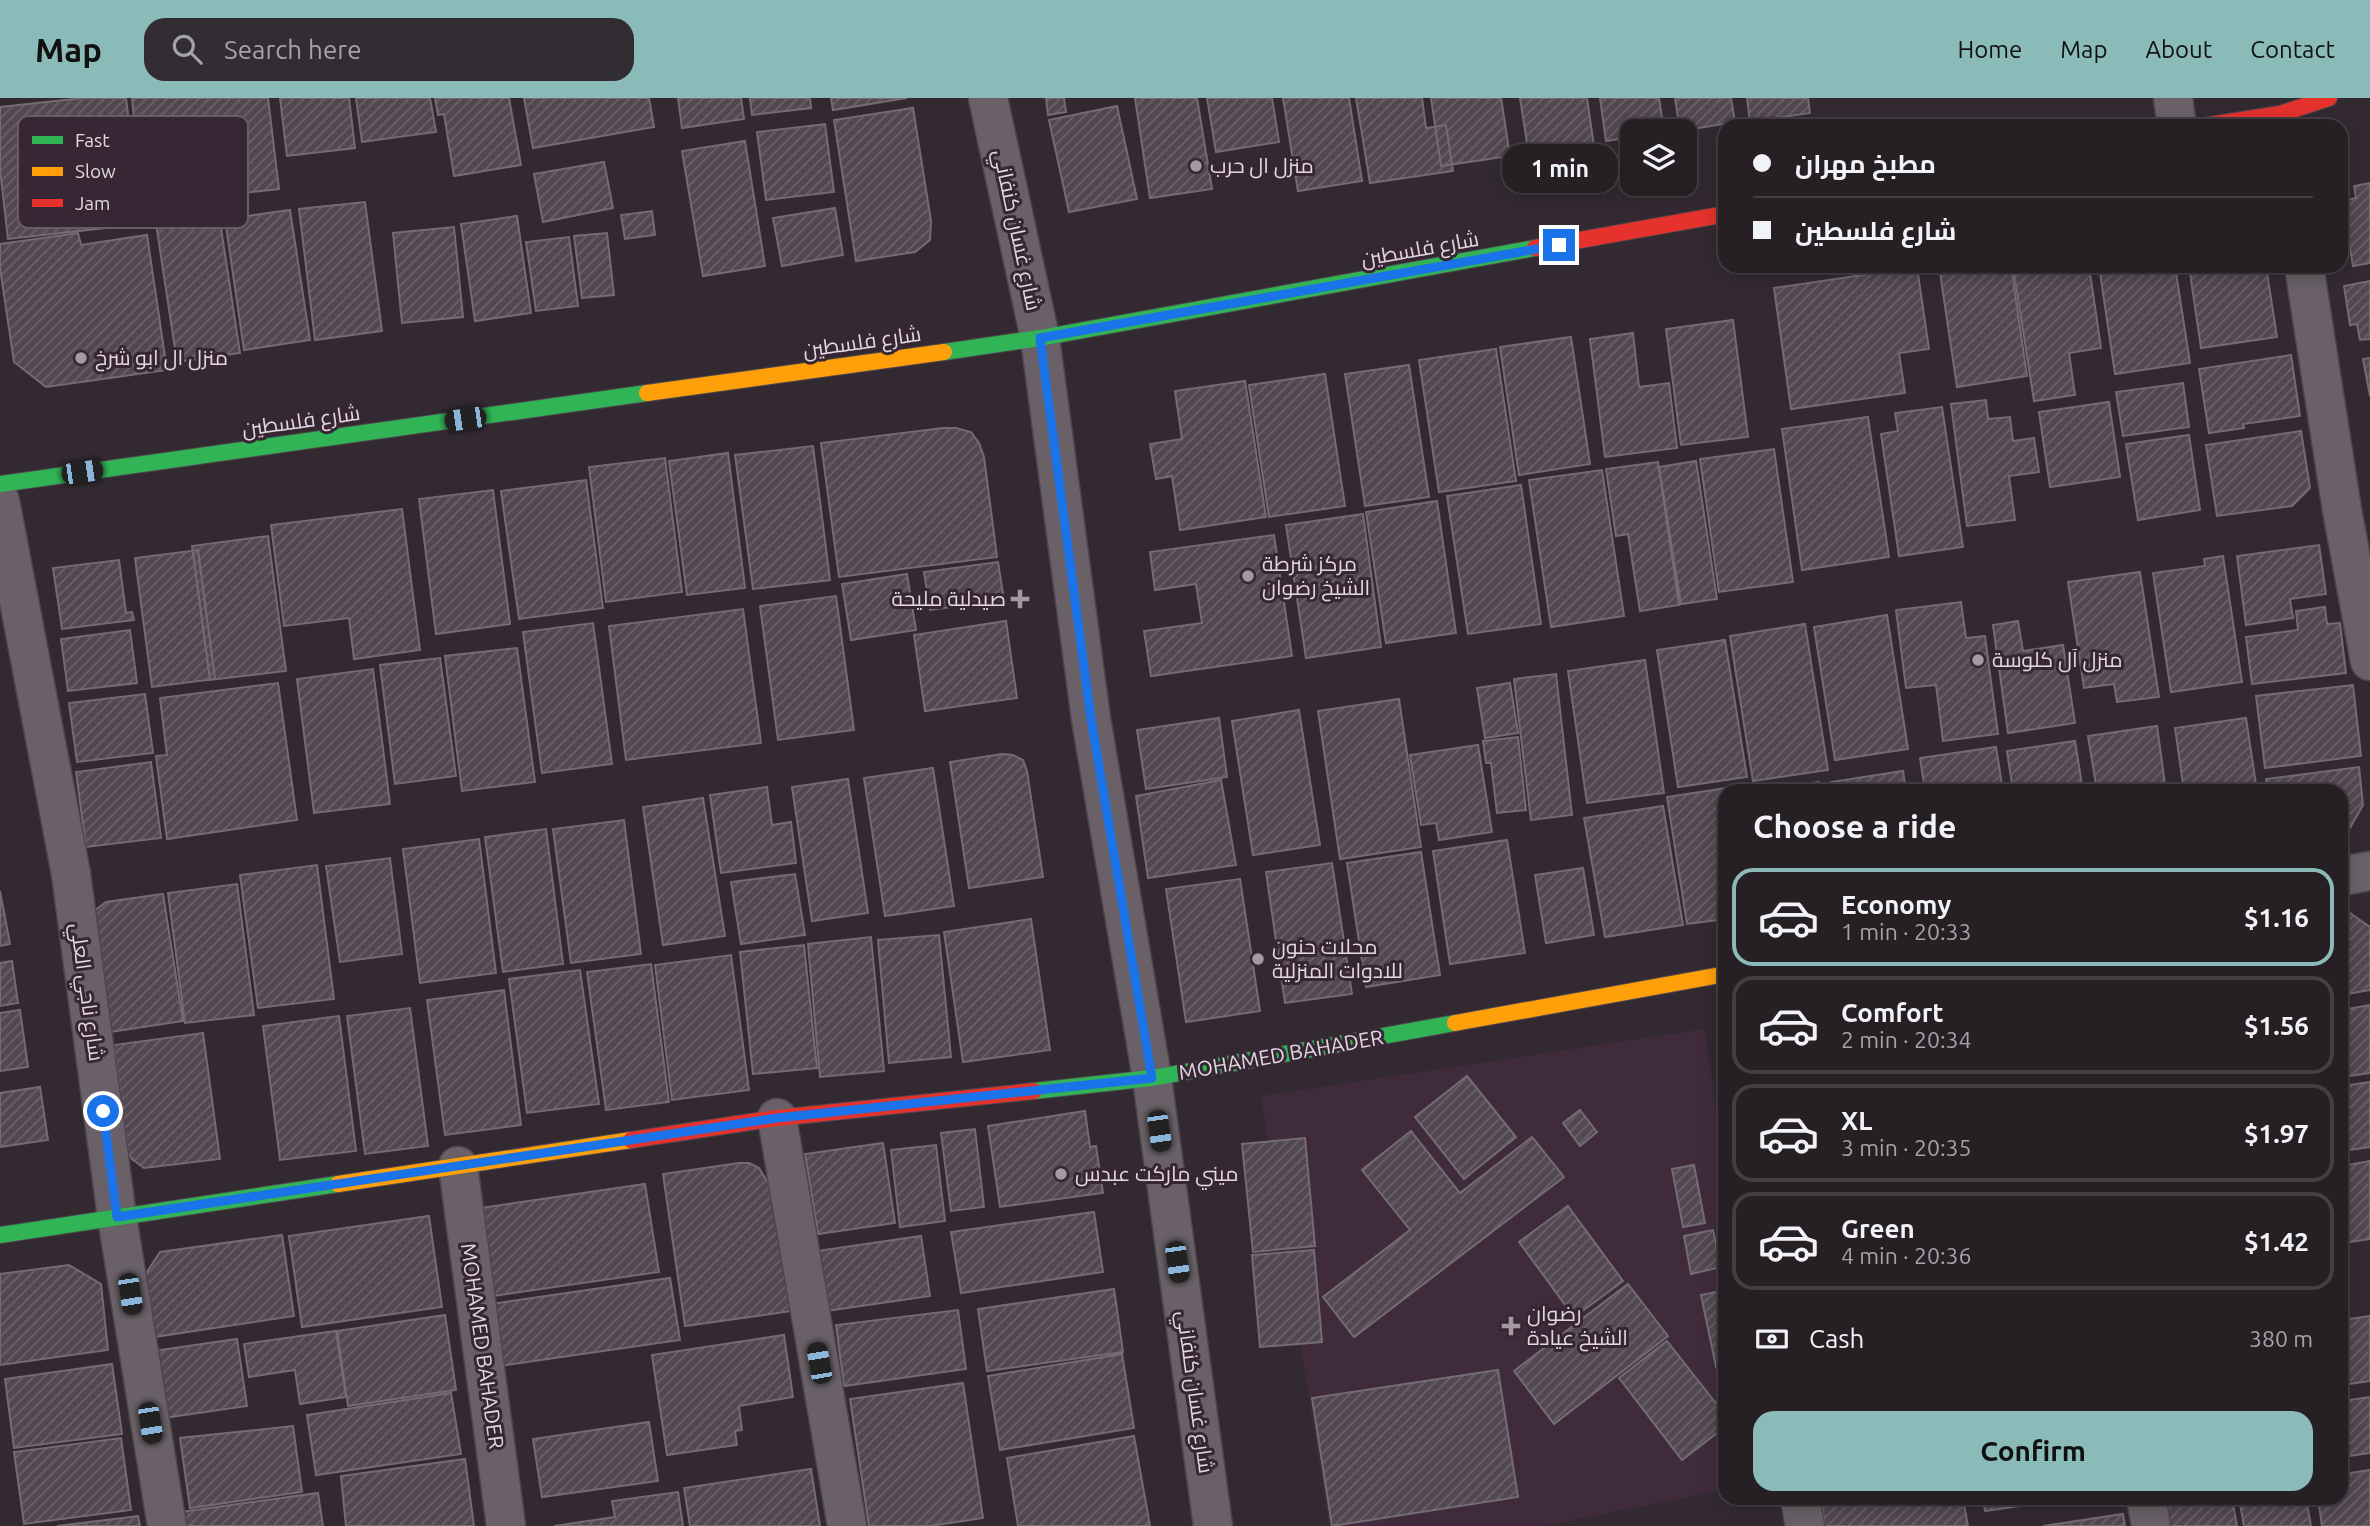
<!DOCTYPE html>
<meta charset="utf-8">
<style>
body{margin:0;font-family:Ubuntu,Cairo,sans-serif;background:#322d32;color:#f1f3f6;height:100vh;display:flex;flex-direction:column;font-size:26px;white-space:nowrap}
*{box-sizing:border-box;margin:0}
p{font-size:23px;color:#a4a3a7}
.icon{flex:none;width:38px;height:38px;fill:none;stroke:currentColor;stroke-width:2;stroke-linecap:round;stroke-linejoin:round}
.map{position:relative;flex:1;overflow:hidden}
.drawer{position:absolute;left:1718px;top:686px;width:630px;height:721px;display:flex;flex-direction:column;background:#262025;border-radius:21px;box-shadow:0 4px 18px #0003,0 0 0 2px #423e42}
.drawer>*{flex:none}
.hud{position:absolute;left:1718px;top:21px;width:630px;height:154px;border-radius:21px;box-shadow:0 4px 18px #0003,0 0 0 2px #423e42;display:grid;align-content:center;height:154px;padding:0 35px;background:#262025}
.controls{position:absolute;left:1620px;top:21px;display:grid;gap:14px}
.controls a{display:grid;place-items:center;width:77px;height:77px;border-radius:14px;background:#262025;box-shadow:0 4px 18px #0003,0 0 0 2px #423e42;font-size:35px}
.end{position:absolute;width:32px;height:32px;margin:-16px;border:9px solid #1a73e8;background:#fff;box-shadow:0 0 0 4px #fff}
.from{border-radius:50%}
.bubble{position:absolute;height:49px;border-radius:21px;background:#262025;box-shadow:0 4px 18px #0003,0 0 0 2px #423e42;font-size:23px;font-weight:600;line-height:49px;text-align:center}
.car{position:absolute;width:21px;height:42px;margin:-21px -10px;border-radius:9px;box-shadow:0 0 5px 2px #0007;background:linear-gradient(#222 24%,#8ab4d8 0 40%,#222 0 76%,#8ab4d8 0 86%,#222 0)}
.hud b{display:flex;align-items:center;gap:24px;height:66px;font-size:26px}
.hud b+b{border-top:2px solid #423e42}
.hud i{width:18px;height:18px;background:#f1f3f6}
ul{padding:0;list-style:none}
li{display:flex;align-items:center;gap:21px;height:98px;margin:0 14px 10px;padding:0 21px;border:4px solid #423e42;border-radius:21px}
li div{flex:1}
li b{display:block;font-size:26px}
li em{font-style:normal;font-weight:600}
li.on{border-color:#8bbbb9}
li>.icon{width:63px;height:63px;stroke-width:1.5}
h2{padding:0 35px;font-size:32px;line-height:84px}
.pay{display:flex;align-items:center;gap:18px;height:77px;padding:0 35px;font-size:26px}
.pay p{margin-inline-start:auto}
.cta{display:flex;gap:14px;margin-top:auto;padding:14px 35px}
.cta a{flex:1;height:80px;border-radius:21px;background:#8bbbb9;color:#111;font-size:28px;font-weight:600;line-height:80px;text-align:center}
header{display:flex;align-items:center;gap:42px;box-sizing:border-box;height:98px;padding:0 35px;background:#8bbbb9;color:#111}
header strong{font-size:33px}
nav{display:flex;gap:38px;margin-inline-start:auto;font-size:24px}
.search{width:490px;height:63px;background:#322d32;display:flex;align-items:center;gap:18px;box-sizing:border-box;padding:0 24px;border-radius:21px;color:#a4a3a7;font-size:26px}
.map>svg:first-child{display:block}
.built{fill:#3f2b3b}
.building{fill:url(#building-hatch);stroke:#746c72;stroke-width:2}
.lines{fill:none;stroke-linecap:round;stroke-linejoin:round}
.street-casing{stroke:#4f464d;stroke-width:41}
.fast-casing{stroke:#4f464d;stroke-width:18}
.slow-casing{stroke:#4f464d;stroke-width:18}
.jam-casing{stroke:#4f464d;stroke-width:18}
.street{stroke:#696167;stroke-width:38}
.fast{stroke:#30b455;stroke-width:16}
.slow{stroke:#ff9f0a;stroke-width:16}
.jam{stroke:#e5322d;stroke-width:16}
.route{stroke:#1a73e8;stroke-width:9}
.poi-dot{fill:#a59aa3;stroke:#372633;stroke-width:2.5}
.labels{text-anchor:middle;stroke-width:6;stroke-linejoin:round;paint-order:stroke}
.poi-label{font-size:21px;fill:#e3d7e0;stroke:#372633;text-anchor:start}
.street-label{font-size:21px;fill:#e3d7e0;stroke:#372633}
.key{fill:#372633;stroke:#6b5b67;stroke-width:2}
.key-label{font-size:19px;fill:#e3d7e0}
</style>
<header>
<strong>Map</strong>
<div class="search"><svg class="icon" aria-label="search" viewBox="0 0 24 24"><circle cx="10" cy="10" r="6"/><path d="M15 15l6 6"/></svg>Search here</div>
<nav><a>Home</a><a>Map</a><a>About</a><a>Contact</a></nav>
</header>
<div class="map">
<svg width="2370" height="1428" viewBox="0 0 2370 1428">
<defs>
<pattern id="building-hatch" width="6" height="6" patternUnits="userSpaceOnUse" patternTransform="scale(1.75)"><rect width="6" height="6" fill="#534750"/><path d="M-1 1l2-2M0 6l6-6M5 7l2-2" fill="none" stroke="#6c6169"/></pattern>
</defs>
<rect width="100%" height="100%" fill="#332a31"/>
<!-- built -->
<path class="built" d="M1704,931L1725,1064V1392L1543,1428H1329L1261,998Z"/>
<!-- building -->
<path class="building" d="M83,0H126L141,126L8,141L0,71V9Z
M132,0H268L279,91L180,102L175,55L138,59Z
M280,0H349L355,50L287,58Z
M356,0H430L436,34L362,44Z
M435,0H509L521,67L454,78L444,16L438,17Z
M524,0H649L654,29L533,50Z
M678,0H741L744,21L682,30Z
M750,0H810L811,10L752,17Z
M831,0H907L833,12Z
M1046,0H1064L1066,14L1048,17Z
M1135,0H1197L1212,91L1150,100Z
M1207,0H1272L1279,44L1216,54Z
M1283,0H1349L1362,83L1298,93Z
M1356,0H1422L1426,30L1446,27L1453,73L1370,85Z
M1431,0H1501L1510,58L1441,68Z
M1520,0H1587L1594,48L1529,58Z
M1600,0H1659L1664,33H1633V39L1606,43Z
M1675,0H1731L1735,24L1680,33Z
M1747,0H1808L1810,15L1750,24Z
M1117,8L1137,101L1069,114L1049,22Z
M913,10L931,123L930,142L915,154L856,163L834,22Z
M825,26L834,94L766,102L757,34Z
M745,43L765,168L703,178L682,53Z
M604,64L613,110L543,124L534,76Z
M2370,85V165L2353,168L2342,103L2356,100L2354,88Z
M365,104L382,233L315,242L299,111Z
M218,110L240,255L177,264L155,119Z
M835,110L843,157L782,168L773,120Z
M290,112L310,242L244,252L225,121Z
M652,113L655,137L625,141L621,117Z
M517,118L531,215L475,223L461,126Z
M454,129L463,219L402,225L393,135Z
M78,135L81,147L147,137L167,272L46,289L14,264L0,170V146Z
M607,135L614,197L582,200L574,138Z
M569,139L578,208L536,213L526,144Z
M1939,168H2011L2027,278L1957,289Z
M2013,168H2089L2101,250L2069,255L2075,297L2034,303Z
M2099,168H2175L2190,265L2115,276Z
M2189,168H2266L2277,239L2201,250Z
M1917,169L1929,251L1899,255L1905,295L1791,311L1774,190Z
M2370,183V241L2360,242L2357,226L2350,227L2344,188Z
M1733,222L1748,339L1681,347L1666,231Z
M1633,235L1639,289L1669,285L1677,350L1605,359L1590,241Z
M1571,239L1590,366L1519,377L1500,249Z
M1496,251L1516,383L1439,394L1419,262Z
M2291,257L2300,318L2243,326L2244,330L2209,335L2199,271Z
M2370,260V298L2363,261Z
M1409,267L1429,399L1365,408L1345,276Z
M1325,276L1345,408L1269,419L1249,287Z
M1245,283L1266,419L1180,432L1172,378L1156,381L1150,346L1182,341L1175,293Z
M2183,285L2189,329L2123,338L2116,294Z
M1986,302L1988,321L2010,319L2013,343L2034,340L2039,374L2009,378L2015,422L1967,428L1951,306Z
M2109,304L2120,379L2050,389L2039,314Z
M1942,309L1963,449L1899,458L1881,336L1898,333L1895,315Z
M1868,319L1889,459L1802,472L1782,331Z
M943,330H956L971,334L979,345L984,359L997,459L839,479L821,345Z
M2301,333L2310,390L2292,408L2217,418L2206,347Z
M2189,337L2200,412L2138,422L2126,346Z
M813,348L830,482L753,491L735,357Z
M1774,351L1793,484L1719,494L1700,361Z
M728,355L745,490L687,497L669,363Z
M665,360L682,494L606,504L589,369Z
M1696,363L1717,501L1681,506L1659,369Z
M1658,364L1679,507L1640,513L1628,436L1616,438L1606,371Z
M1602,372L1624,518L1551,529L1529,382Z
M586,382L603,510L519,521L501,393Z
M1521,387L1541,526L1468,536L1447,398Z
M493,392L510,526L436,536L419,401Z
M1437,403L1456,535L1386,545L1366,414Z
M402,411L420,552L354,561L349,520L284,528L271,427Z
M1363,416L1381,549L1306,560L1286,427Z
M1274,437L1292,558L1151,578L1144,533L1202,525L1196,486L1155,492L1150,454Z
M268,438L286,573L210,582L192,448Z
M2319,447L2326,496L2290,501L2293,520L2246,527L2237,458Z
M198,452L215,581L152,589L135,460Z
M2223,458L2242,584L2171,594L2153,475L2205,468L2204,461Z
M119,462L126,515L132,514L134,522L62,531L53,470Z
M998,464L1004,502L930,512L924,474Z
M2140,474L2159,599L2117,604L2114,586L2084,590L2068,484Z
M907,476L916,532L851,542L842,486Z
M836,498L854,632L778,642L760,508Z
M1961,504L1966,540L1985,538L1998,636L1943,643L1936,587L1906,590L1896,512Z
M2325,509L2327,526L2340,525L2346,575L2252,586L2246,539L2298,532L2296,513Z
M743,511L761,645L626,662L609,528Z
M1887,517L1908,651L1835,662L1814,529Z
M1006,523L1017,600L925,613L914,537Z
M2018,523L2023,553L2063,547L2075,625L2008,635L1993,527Z
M593,525L612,666L542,675L523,534Z
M1805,526L1828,672L1753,683L1730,538Z
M130,532L137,585L68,593L61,541Z
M1725,542L1747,679L1678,689L1657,552Z
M517,550L535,684L462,693L445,558Z
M440,560L456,678L395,686L380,567Z
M1645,562L1664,695L1587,705L1568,573Z
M373,571L390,706L314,715L297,581Z
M1556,576L1572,717L1531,722L1514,581Z
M278,585L297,722L167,741L156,658L167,657L160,600Z
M1510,585L1518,635L1485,640L1477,590Z
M2353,587L2361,658L2265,670L2256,598Z
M145,596L153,655L77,664L69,605Z
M1399,601L1421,749L1340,761L1318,613Z
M1299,612L1320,747L1253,757L1232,623Z
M1219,620L1227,679L1146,691L1137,632Z
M2246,620L2257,693H2184L2175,630Z
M2157,628L2166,693H2097L2088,638Z
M1518,639L1526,712L1497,715L1491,665H1486L1483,643Z
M2075,643L2083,693H2013L2007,653Z
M1478,647L1492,734L1439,742L1436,725L1421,727L1410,657Z
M1996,649L2003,693H1925L1920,660Z
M1002,656L1013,657L1023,662L1027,673L1043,779L969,790L950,664Z
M151,664L161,740L86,749L76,674Z
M2359,669L2363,707L2345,739L2342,740V693H2267L2266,681Z
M933,670L954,808L885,818L864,680Z
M1903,673L1906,693H1832L1831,684Z
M848,681L868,815L812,823L792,689Z
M1221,682L1236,767L1148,780L1136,698Z
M1819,684L1820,693H1759Z
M1740,688L1741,693H1726V821L1687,826L1667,699Z
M767,689L772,727L791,724L796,765L721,775L710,697Z
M703,700L725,838L663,847L643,709Z
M1663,708L1683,827L1605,839L1584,720Z
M624,722L641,856L571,865L553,731Z
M546,731L563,866L503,874L485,739Z
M479,741L496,875L420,885L403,751Z
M1507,742L1525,855L1450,866L1433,753Z
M1421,754L1440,877L1366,889L1347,765Z
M390,760L402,856L340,864L326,768Z
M1332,765L1352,896L1285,905L1266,774Z
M317,767L334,901L258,910L240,777Z
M1583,770L1594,837L1546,845L1535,777Z
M795,776L805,837L741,846L731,784Z
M1240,781L1260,913L1186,924L1166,791Z
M237,786L254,917L185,925L168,795Z
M0,793L10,846L0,848Z
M163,796L183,923L103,935L93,814L106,804Z
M2347,813L2370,829V892L2342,897V814Z
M1031,821L1050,952L963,964L944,834Z
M939,837L951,959L889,965L878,842Z
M871,839L884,973L820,979L808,846Z
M804,847L817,970L753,976L740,854Z
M731,857L749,992L672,1002L655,867Z
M12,863L18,905L0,908V865Z
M651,866L669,1004L606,1012L587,874Z
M580,872L599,1006L527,1015L509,881Z
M504,892L521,1027L445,1037L427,902Z
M2370,907V975L2342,979V912Z
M410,910L428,1048L365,1056L347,918Z
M20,912L28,969L0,973V915Z
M339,918L356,1053L280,1062L263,928Z
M203,935L220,1061L144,1070L132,1061L128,1055L114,947Z
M1467,978L1516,1039L1464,1081L1415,1019Z
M2370,984V1049L2342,1053V988Z
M40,989L48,1042L0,1049V995Z
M1580,1012L1597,1034L1580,1048L1563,1025Z
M1085,1013L1090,1049L1096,1048L1103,1095L1000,1109L988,1028Z
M975,1031L984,1109L951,1113L941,1035Z
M1411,1033L1460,1095L1532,1039L1564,1079L1354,1239L1323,1199L1410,1132L1362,1072Z
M1305,1040L1315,1148L1253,1154L1242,1046Z
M883,1045L895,1125L818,1136L805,1056Z
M936,1047L945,1123L900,1129L891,1052Z
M2370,1063V1141L2342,1145V1068Z
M739,1065H749L759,1070L774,1094L792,1213L685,1228L663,1076Z
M1694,1067L1705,1125L1683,1129L1672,1071Z
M645,1086L659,1174L493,1198L480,1110Z
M1568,1108L1623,1183L1574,1219L1519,1144Z
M1094,1114L1103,1174L961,1195L951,1134Z
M429,1118L442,1209L302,1229L289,1138Z
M1713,1132L1721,1169L1691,1176L1684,1138Z
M282,1137L294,1218L154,1239L145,1177L160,1154Z
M921,1138L930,1198L819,1214L810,1154Z
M1314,1152L1322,1244L1260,1249L1252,1157Z
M69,1167L101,1186L108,1252L0,1267V1176Z
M670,1180L680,1242L500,1268L491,1206Z
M1628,1186L1668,1238L1554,1326L1514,1273Z
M1114,1191L1123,1254L987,1273L978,1211Z
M1726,1192V1267L1716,1269L1701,1197Z
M958,1212L966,1271L844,1288L836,1227Z
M445,1217L456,1292L348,1308L337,1233Z
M2370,1218V1283L2342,1287V1222Z
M336,1233L346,1299L300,1306L295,1272L249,1279L244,1246Z
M784,1237L793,1299L739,1308L742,1332L735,1333L737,1347L667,1357L652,1257Z
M237,1241L247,1308L163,1320L153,1253Z
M1667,1243L1726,1318V1328L1682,1362L1619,1280Z
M1122,1256L1134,1330L1000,1352L988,1278Z
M112,1266L122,1336L14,1350L5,1281Z
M1498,1272L1518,1399L1332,1428L1312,1300Z
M963,1285L983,1420L930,1428H869L850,1301Z
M451,1295L461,1356L316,1377L307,1317Z
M2370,1299V1355L2342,1359V1303Z
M649,1324L658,1383L542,1399L533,1341Z
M293,1328L302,1394L190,1410L180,1340Z
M1134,1338L1150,1428H1018L1007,1360Z
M121,1340L131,1412L24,1426L14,1354Z
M465,1361L474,1428H346L341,1378Z
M811,1371L820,1428H690L684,1390Z
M2370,1372V1428H2322L2318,1400H2342V1376Z
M678,1394L683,1428H554L615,1419L612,1403Z
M318,1395L323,1428H182L180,1414Z
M1821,1400H1963L1968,1428H1825Z
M1983,1400H2068V1401L1985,1413Z
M2213,1400H2232L2237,1428H2165L2162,1409Z
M2239,1400H2306L2311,1428H2244Z
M2123,1416L2125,1428H2043Z
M138,1418L140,1428H57Z"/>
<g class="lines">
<defs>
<path id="street" d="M988,0L1040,240L1091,621L1152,980L1213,1428
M2173,0L2177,28
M2304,168L2342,412L2370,563
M0,403L71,776L117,1119L167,1428
M2342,778L2370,773
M777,1020L847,1428
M458,1068L506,1428
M1800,1400L1805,1428
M2146,1400L2151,1428"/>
<path id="fast" d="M944,254L1040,240L1535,150
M0,386L647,295
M1034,993L1152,980L1455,925
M0,1137L338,1086"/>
<path id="slow" d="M647,295L944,254
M1455,925L1726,876
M338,1086L631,1042"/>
<path id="jam" d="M2204,28L2280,16L2329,0
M1535,150L1726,116
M631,1042L777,1020L1034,993"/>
</defs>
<!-- street casing -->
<use href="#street" class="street-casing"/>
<!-- fast casing -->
<use href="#fast" class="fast-casing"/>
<!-- slow casing -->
<use href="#slow" class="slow-casing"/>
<!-- jam casing -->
<use href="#jam" class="jam-casing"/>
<!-- street -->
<use href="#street" class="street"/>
<!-- fast -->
<use href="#fast" class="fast"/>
<!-- slow -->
<use href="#slow" class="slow"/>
<!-- jam -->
<use href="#jam" class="jam"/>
</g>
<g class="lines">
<!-- route -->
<path class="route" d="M103,1013L117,1119L777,1020L1152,980L1091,621L1040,240L1559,147"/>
</g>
<!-- markers -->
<g class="poi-dot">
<circle cx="1196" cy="68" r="7"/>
<circle cx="81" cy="260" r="7"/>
<circle cx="1248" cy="478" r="7"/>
<path d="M1016.5 490.5h7v7h7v7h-7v7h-7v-7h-7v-7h7z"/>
<circle cx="1978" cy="562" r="7"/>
<circle cx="1258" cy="861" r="7"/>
<circle cx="1061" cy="1076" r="7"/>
<path d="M1507.5 1217.5h7v7h7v7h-7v7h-7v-7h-7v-7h7z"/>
</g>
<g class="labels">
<!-- poi labels -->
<g class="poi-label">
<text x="1210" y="75">منزل ال حرب</text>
<text x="95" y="267">منزل ال ابو شرخ</text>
<text x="1262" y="473">مركز شرطة<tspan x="1262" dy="24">الشيخ رضوان</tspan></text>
<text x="1006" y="508" text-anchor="end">صيدلية مليحة</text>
<text x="1992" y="569">منزل آل كلوسة</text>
<text x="1272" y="856">محلات حنون<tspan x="1272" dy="24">للادوات المنزلية</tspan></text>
<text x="1075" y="1083">ميني ماركت عبدس</text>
<text x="1527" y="1223">رضوان<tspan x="1527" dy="24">الشيخ عيادة</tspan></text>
</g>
<!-- street labels -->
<g class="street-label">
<text transform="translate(1017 132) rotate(78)" y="7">شارع غسان كنفاني</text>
<text transform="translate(1420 151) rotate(-10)" y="7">شارع فلسطين</text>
<text transform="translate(862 244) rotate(-8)" y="7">شارع فلسطين</text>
<text transform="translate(301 323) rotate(-8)" y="7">شارع فلسطين</text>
<text transform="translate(87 894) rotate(82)" y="7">شارع ناجي العلي</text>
<text transform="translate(1281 957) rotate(-10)" y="7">MOHAMED BAHADER</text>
<text transform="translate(482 1248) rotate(82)" y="7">MOHAMED BAHADER</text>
<text transform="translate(1195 1294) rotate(82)" y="7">شارع غسان كنفاني</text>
</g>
</g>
<!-- legend -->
<rect x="18" y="18" width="230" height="112" rx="10" class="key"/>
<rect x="32" y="38" width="31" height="8" fill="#30b455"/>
<rect x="32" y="69" width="31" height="9" fill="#ff9f0a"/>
<rect x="32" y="101" width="31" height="8" fill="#e5322d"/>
<g class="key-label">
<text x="75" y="49">Fast</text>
<text x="75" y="80">Slow</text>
<text x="75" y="112">Jam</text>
</g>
</svg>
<div class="controls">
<a><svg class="icon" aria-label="layers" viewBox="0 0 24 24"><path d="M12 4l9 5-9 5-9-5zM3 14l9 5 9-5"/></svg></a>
</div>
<i class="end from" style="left:103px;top:1013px"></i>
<i class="end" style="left:1559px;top:147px"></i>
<div class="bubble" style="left:1502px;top:46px;width:116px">1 min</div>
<i class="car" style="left:465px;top:321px;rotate:262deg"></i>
<i class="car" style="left:82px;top:374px;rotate:82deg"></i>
<i class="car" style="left:1159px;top:1033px;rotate:172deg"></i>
<i class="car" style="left:1177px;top:1164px;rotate:172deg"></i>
<i class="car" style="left:130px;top:1196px;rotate:171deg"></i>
<i class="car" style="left:819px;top:1265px;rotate:350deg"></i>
<i class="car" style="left:150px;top:1325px;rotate:171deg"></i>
<div class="hud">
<b><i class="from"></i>مطبخ مهران</b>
<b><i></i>شارع فلسطين</b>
</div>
<section class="drawer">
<h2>Choose a ride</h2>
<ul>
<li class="on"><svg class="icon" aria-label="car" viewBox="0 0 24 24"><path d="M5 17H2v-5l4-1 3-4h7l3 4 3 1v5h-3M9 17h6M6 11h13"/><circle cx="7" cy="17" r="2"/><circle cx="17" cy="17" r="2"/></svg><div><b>Economy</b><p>1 min · 20:33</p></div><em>$1.16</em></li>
<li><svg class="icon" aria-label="car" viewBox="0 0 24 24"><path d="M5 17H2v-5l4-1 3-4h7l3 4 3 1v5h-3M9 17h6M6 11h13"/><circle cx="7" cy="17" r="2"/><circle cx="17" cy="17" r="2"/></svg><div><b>Comfort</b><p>2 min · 20:34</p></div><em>$1.56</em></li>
<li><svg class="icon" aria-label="car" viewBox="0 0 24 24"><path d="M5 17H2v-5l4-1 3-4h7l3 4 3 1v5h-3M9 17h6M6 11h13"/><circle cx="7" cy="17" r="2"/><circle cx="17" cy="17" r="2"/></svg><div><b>XL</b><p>3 min · 20:35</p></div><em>$1.97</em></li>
<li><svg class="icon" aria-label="car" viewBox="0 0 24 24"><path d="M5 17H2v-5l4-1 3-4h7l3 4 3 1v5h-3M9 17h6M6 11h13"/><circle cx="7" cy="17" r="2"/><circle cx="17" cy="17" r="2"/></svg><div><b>Green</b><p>4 min · 20:36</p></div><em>$1.42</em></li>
</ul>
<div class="pay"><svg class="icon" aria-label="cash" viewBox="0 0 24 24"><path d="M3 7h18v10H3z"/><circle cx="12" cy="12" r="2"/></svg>Cash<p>380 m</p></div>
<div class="cta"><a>Confirm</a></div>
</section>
</div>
